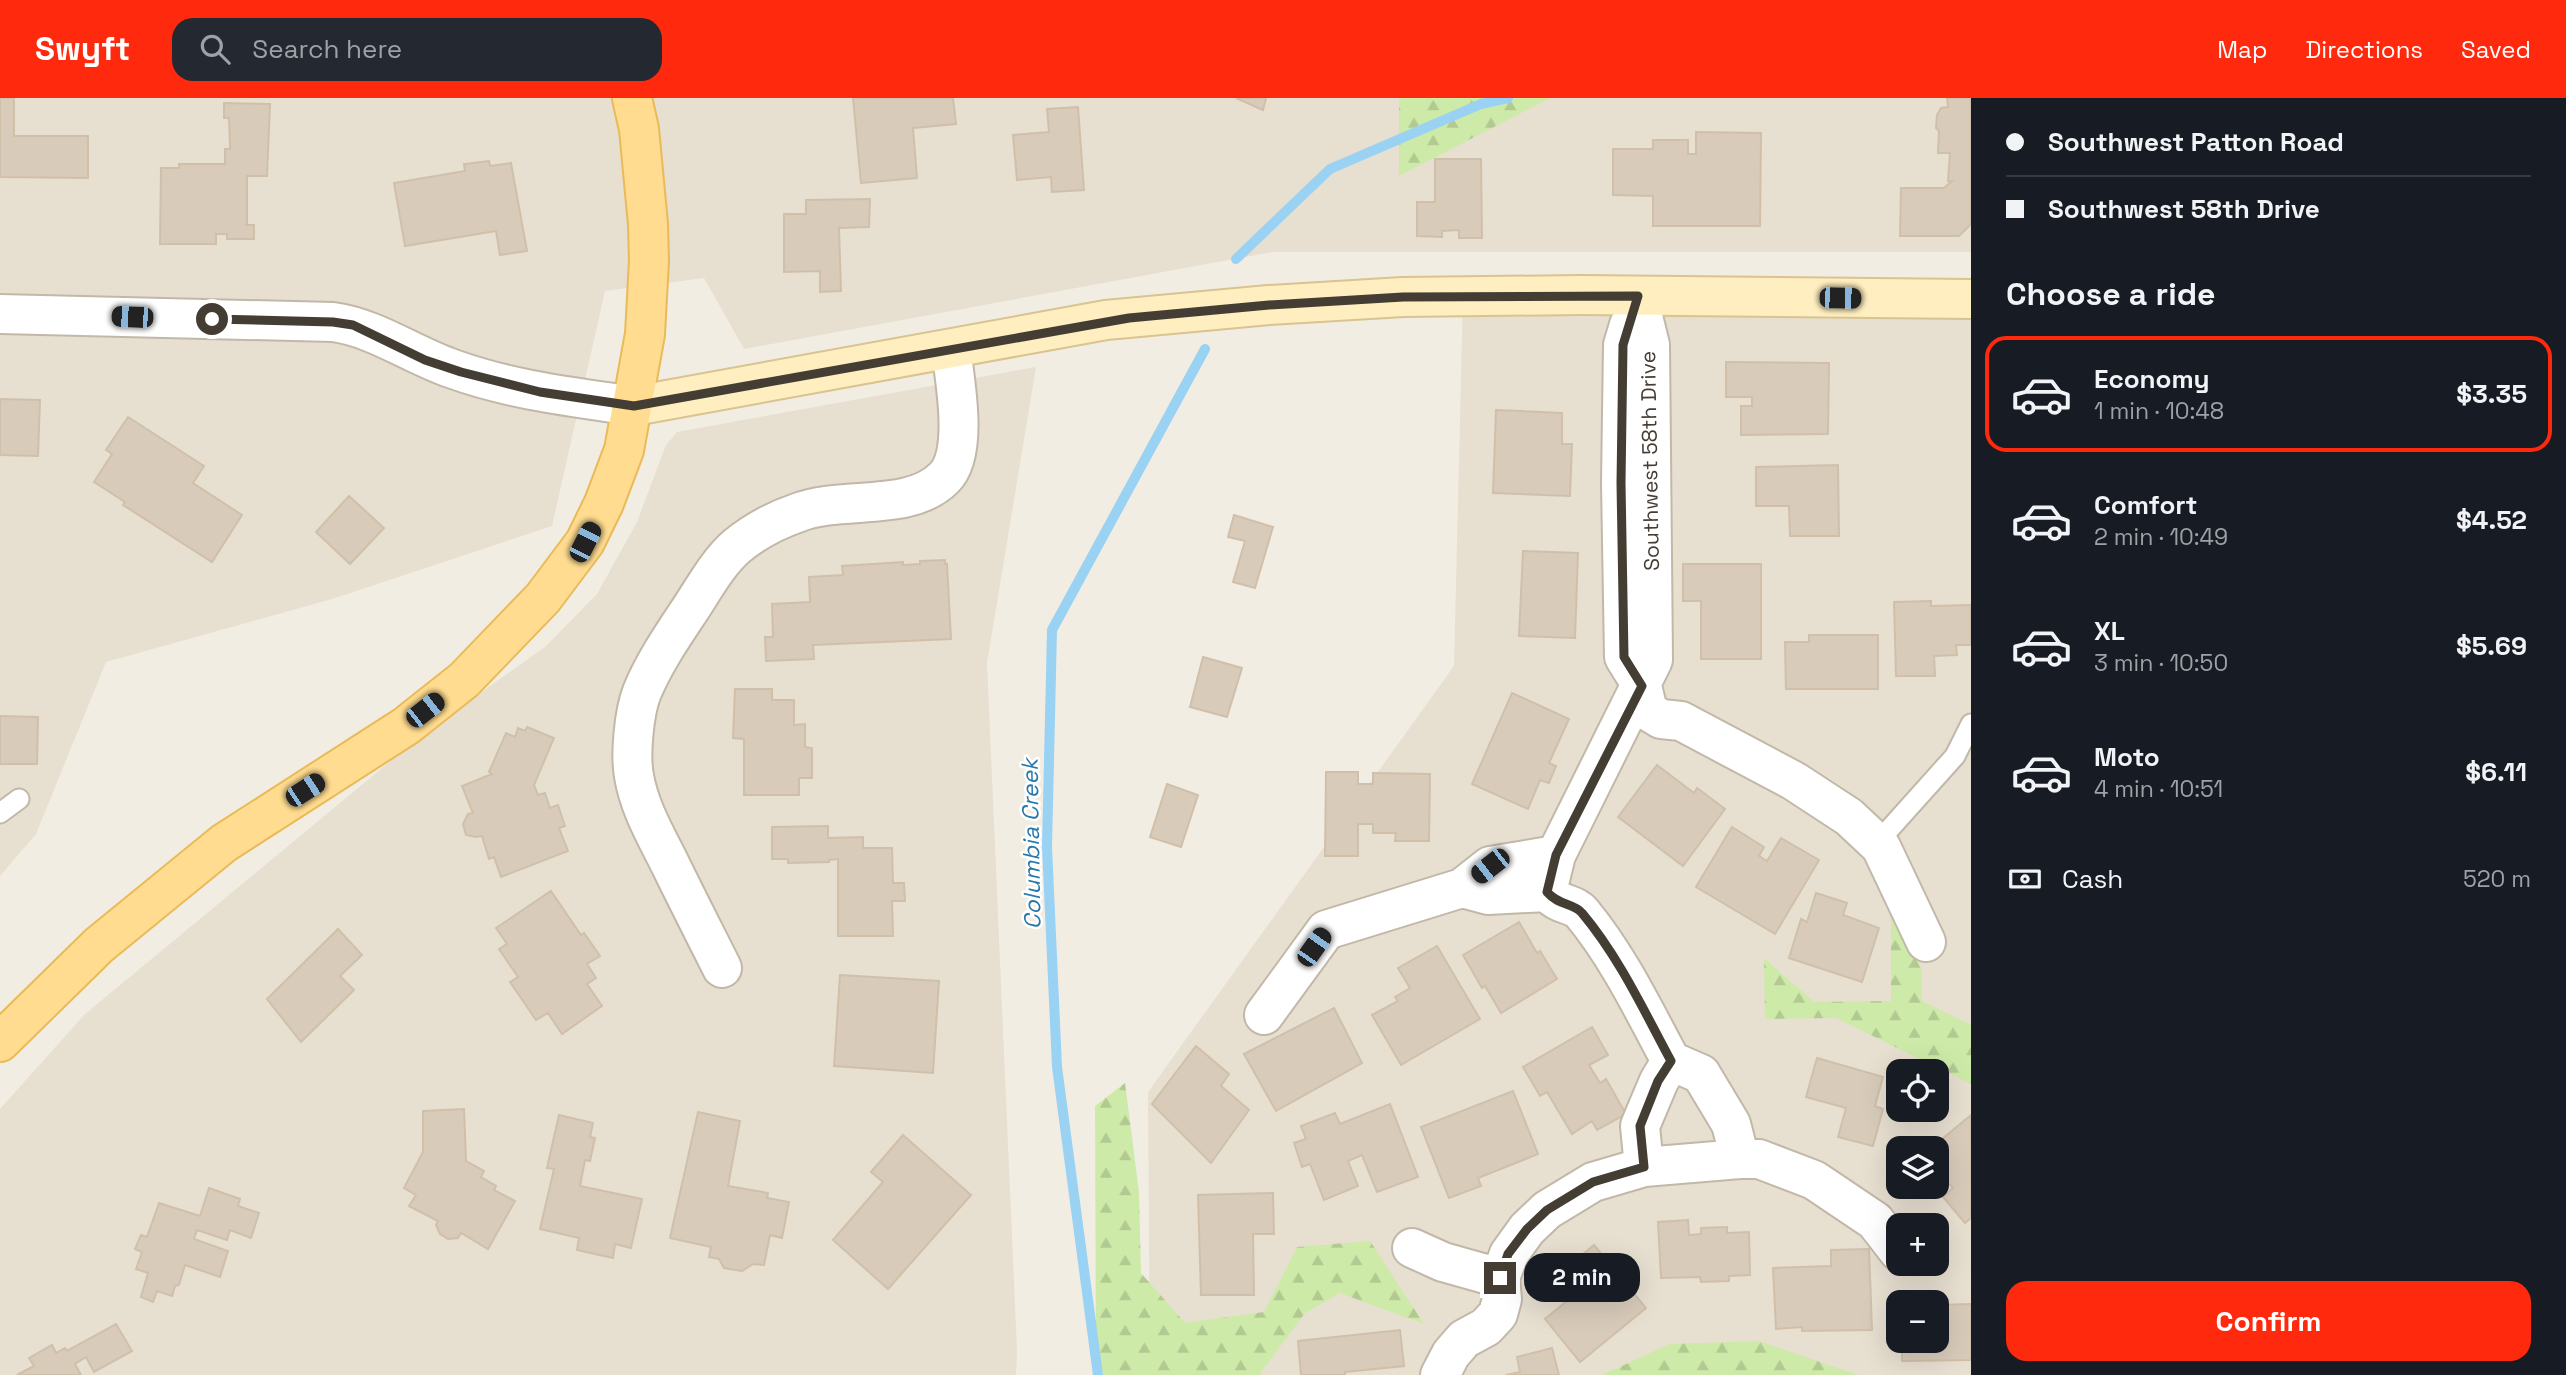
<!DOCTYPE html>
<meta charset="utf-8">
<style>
body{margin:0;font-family:"Space Grotesk",sans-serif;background:#242831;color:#f1f3f6;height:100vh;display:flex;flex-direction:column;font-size:26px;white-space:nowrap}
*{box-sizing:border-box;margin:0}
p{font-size:23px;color:#9ea1a6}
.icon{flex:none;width:38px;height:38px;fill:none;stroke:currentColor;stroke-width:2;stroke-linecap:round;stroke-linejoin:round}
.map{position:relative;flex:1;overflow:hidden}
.panel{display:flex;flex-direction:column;background:#171b24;width:595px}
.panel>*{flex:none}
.guide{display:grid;align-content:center;height:154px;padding:0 35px;background:#171b24}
.controls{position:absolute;left:1886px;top:961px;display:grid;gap:14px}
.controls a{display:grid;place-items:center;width:63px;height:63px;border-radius:14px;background:#171b24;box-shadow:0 7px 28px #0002;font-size:35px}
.end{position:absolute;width:32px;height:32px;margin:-16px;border:9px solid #443d33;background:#fff;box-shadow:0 0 0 4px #fff}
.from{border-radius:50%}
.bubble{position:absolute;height:49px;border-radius:21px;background:#171b24;box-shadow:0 7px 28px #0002;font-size:23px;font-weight:600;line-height:49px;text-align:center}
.car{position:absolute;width:21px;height:42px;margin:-21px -10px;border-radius:9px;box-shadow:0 0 5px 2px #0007;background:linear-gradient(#222 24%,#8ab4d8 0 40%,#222 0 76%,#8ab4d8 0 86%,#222 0)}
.guide b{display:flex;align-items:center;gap:24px;height:66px;font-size:26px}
.guide b+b{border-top:2px solid #363941}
.guide i{width:18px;height:18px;background:#f1f3f6}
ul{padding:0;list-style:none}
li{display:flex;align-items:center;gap:21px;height:116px;margin:0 14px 10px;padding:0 21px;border:4px solid transparent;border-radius:21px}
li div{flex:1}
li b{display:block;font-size:26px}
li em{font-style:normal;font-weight:600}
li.active{border-color:#ff2a0d}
li>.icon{width:63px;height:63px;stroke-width:1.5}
h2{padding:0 35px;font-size:32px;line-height:84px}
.pay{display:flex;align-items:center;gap:18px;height:77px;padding:0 35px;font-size:26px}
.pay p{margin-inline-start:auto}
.action{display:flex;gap:14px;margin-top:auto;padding:14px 35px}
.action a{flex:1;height:80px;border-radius:21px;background:#ff2a0d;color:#fff;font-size:28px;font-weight:600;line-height:80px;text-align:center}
header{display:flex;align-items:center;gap:42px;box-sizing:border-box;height:98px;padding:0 35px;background:#ff2a0d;color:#fff}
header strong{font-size:33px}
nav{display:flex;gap:38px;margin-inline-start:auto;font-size:24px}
.search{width:490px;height:63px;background:#242831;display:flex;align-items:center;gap:18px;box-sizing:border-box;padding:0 24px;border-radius:21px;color:#9ea1a6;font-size:26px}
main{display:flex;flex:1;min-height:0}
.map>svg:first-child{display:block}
.residential{fill:#e7dfd0;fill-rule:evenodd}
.forest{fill:url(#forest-firs)}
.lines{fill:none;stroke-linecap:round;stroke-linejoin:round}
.stream{stroke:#9ad2f4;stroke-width:10}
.building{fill:#d8cbba;stroke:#d0c0aa;stroke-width:2}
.lane-casing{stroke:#c1b8a8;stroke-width:23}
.street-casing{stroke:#c1b8a8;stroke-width:42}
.secondary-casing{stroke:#d9c391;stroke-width:42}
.primary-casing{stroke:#eaba59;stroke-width:42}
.lane{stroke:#fff;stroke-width:19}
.street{stroke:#fff;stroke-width:38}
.secondary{stroke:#ffeec0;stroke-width:38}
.primary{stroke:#ffdc8f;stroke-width:38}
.route{stroke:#443d33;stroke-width:9}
.labels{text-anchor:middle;stroke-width:5;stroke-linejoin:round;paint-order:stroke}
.street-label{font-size:21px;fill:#443d33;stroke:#fff}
.water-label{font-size:23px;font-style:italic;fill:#2678ad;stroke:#fff}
</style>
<header>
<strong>Swyft</strong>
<div class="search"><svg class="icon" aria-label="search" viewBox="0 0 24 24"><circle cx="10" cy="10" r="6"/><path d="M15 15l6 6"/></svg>Search here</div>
<nav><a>Map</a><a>Directions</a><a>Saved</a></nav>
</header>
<main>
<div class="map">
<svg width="1971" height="1277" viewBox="0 0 1971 1277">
<defs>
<pattern id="forest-firs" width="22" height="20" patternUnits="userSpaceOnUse" patternTransform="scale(1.75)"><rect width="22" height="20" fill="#ceeaa8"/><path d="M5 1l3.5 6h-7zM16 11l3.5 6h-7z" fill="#b2ca91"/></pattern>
</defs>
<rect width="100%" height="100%" fill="#f2ede3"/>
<!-- residential -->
<path class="residential" d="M0,0H1971V154H1272L744,251L704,180L605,193L552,428L332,501L106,564L36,736L0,778Z
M1463,198L1971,201V1277H1150L1148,994L1454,568ZM1899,973H1937V1012H1899ZM1899,1050H1937V1088H1899ZM1899,1127H1937V1166H1899ZM1899,1204H1937V1242H1899Z
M1036,269L987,565L1017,1253L1016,1277H0V1011L84,917L428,632L545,549L597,496L637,424L666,347L677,334Z"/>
<!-- forest -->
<path class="forest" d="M1399,0H1550L1399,78Z
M1891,803L1922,873V903L1971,927V986L1836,920L1765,921L1764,860L1814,904L1891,903Z
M1125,985L1139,1094L1141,1175L1185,1225L1264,1214L1297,1149L1370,1143L1424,1226L1340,1195L1305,1215L1259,1277H1096L1095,1008Z
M1759,1243L1858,1277H1602L1670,1246Z"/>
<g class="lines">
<!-- stream -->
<path class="stream" d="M1236,161L1330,71L1481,6L1508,0
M1098,1277L1057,969L1047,749L1052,532L1205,251"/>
</g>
<!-- building -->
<path class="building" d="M0,0H14V38H88V80L0,79Z
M853,0H953L956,26L913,30L917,80L861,85Z
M1236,0H1266L1263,12Z
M1947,0H1971V126L1959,138H1900L1901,90H1944L1952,83H1948L1950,55H1938L1939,33L1936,30L1937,17L1941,10L1948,9Z
M224,5L270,6L267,78H247V127H245H254V141H227V136H216V146H160L161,70H179V66H225V51H230V47L229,20H224Z
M1078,9L1084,92L1052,94L1051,79L1017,82L1013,37L1049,34L1047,11Z
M1696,34L1761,35L1760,128H1653V98L1613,97V51H1653V42H1688V56H1696Z
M1435,61H1481L1482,140H1459V132L1442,133V139L1417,138V104H1435Z
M489,63L490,68L511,65L527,153L500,157L496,133L405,148L394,85L465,73L464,66Z
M870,101L869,129L839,130L841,193L820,194V173L784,174V116H806V102Z
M1726,264L1829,265L1828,336L1741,337V308H1752V299H1726Z
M0,301L40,302L38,358L0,357Z
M1496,312L1562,315V346H1572L1570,398L1493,395Z
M128,319L204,368L193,385L242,417L212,464L123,407L125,404L94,384L112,356L106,352Z
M1838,367L1839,438H1790L1789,408H1756V369Z
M349,398L384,430L350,466L316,434Z
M1234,417L1273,429L1255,490L1233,484L1245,443L1228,439Z
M1523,453L1578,455L1575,540L1519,538Z
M945,462V466H947L951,541L813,547L814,561L766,563L765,539H773L772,506L810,504L809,479L843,477L842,468L903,464V467L920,466V463Z
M1683,466H1761V561H1701V503H1683Z
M1931,503V508L1971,507V547H1956L1957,557L1934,558L1935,578H1896L1894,504Z
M1809,537H1878V591H1786L1785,544H1809Z
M1203,559L1242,570L1227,619L1190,609Z
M735,591H772V602H794V627L805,626V649L812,650V680H799V697H744V641L733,640Z
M1512,595L1569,621L1549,665L1556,668L1549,685L1540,682L1528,711L1472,686Z
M0,618L38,619L37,666H0Z
M527,629L554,640L534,687L538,697L545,695L550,710L558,707L565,728L559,730L568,753L501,779L494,759L489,761L482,738L475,739L466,737L463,726L468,716L473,715L462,688L492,676L489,674L506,635L515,639L518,630L525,633Z
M1657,667L1694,695L1697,690L1725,711L1683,768L1618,719Z
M1326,674H1358V686H1373V675L1430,676L1429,743H1395L1396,735H1373V726H1358V758H1325Z
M1167,686L1198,697L1181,749L1150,739Z
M828,728V740L863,739V750H892L893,785H904L905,803H892L893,838H838V761L829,762V764L788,765V761H772V729Z
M1732,729L1764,749L1759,758L1767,763L1781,740L1819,762L1775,836L1696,789Z
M551,793L581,837L584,835L600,858L587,866L596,880L587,886L602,908L562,936L548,915L536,922L510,884L518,879L499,851L507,846L496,830Z
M1816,795L1847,805L1843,817L1879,830L1862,884L1789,860L1801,821L1807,824Z
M1519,824L1537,855L1540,853L1557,881L1501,915L1485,888L1482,890L1463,857Z
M338,831L362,857L340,878L354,892L301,944L267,901Z
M1437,848L1480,921L1401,967L1372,917L1398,903L1395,899L1410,890L1398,870Z
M840,877L939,883L933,975L834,968Z
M1334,910L1362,965L1276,1013L1244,956Z
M1592,929L1608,957L1589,967L1600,985L1606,981L1626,1016L1597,1032L1592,1023L1572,1036L1547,994L1540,998L1523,969Z
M1196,948L1229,976L1221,988L1249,1012L1211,1065L1152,1006Z
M1817,960L1883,979L1875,1008L1883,1011L1873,1048L1838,1039L1846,1010L1806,999Z
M1513,993L1538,1056L1478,1080L1481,1088L1449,1100L1421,1029Z
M1390,1006L1418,1079L1377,1094L1362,1057L1348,1063L1358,1088L1324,1102L1310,1066L1302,1069L1294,1045L1306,1041L1301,1028L1335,1015L1340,1026Z
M464,1011L466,1063L484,1073L481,1079L496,1088L494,1092L515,1103L488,1151L461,1135L458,1140L448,1141L440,1136L436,1127L438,1123L409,1108L416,1097L404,1090L423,1054V1013Z
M698,1014L740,1023L728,1088L768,1095L767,1100L789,1104L782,1140L770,1137L764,1167L753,1166L742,1173L724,1170L719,1161L709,1159L711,1149L670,1140Z
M559,1017L593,1025L590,1039L595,1040L590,1063L585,1062L580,1088L642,1101L631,1150L615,1146L613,1160L577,1152L579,1140L540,1131L554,1071L547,1070Z
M1971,1017V1120L1965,1125L1943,1099L1953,1090L1941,1076L1937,1079V1050H1931Z
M903,1037L971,1097L888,1191L833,1142L883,1084L871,1074Z
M209,1090L240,1101L238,1108L259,1115L251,1140L230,1132L227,1142L197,1132L194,1141L228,1153L220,1179L185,1167L179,1187L175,1188L172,1198L157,1193L153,1204L141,1199L148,1175L136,1171L142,1154L135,1151L141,1137L147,1139L159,1105L200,1118Z
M1273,1095L1274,1136H1253L1254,1197H1201L1198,1097Z
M1688,1122L1689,1137L1701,1136V1130L1727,1129V1135L1749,1134L1750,1177L1729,1178V1183L1701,1184L1700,1179L1661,1180L1658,1124Z
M1594,1147L1646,1210L1580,1264L1545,1221L1579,1193L1563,1173Z
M1869,1151L1872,1232L1802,1233V1229L1776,1231L1773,1170L1831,1168V1152Z
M1971,1206V1262L1902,1263V1242H1937L1940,1207Z
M116,1226L132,1253L94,1274L86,1259L75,1266L81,1277H17L34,1268L29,1260L52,1247L56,1255L65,1250L67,1253Z
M1400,1232L1404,1268L1345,1274V1277H1301L1298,1243Z
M1552,1250L1559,1277H1506L1520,1274L1517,1259Z"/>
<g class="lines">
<defs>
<path id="lane" d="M0,715L19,701
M1877,745L1955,658L1971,626"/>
<path id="street" d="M1638,198L1650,247L1653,562L1556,757L1547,794C1559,808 1574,805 1582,815C1619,860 1644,913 1671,963
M0,216L333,224C376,230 412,257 453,271C511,292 573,299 634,308
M1629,227L1623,247L1621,385L1624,559L1642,588L1648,613L1661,621L1681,623L1794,683L1849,719L1881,749L1926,844
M1462,790L1488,797L1547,794
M722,870C705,836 687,801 670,766C656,738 639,709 634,678C630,657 634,614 642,594C653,567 671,540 687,516C702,494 717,465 737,448C754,434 777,422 797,415C842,397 909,415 944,380C969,356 955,283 951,251
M1264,917L1326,832L1462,790L1490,768L1556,757
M1671,963L1701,976L1731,1026L1740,1061
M1644,1069L1640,1028L1659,983L1671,963
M1412,1150L1443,1164L1500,1180
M1440,1277L1451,1256L1464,1241L1486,1229L1498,1216L1502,1201L1500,1180L1509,1156L1527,1131L1547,1112L1593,1084L1644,1069L1740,1061H1759L1814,1082L1875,1123L1899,1154"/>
<path id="secondary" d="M634,308L1106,222L1269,207L1403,199L1581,197L1971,201"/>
<path id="primary" d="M0,944L99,847L224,745L406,628L464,582L543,500L585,444L604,405L624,352L645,236L649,163L648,126L639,31L632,0"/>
</defs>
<!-- lane casing -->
<use href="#lane" class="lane-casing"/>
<!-- street casing -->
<use href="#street" class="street-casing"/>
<!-- secondary casing -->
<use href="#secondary" class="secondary-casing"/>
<!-- primary casing -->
<use href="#primary" class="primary-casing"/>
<!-- lane -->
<use href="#lane" class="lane"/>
<!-- street -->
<use href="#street" class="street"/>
<!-- secondary -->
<use href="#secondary" class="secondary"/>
<!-- primary -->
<use href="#primary" class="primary"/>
</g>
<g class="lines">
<!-- route -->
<path class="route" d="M212,221L333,224L353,227L425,262L461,274L540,294L634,308L1129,220L1269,207L1403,199L1638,198L1623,247L1621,385L1624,559L1642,588L1556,757L1547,794C1559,808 1574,805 1582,815C1619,859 1644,913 1671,963L1658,983L1640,1028L1644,1069L1593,1084L1547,1112L1527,1131L1508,1156L1500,1180"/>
</g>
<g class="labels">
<!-- street labels -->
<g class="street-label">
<text transform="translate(1650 363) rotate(-91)" y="7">Southwest 58th Drive</text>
</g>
<!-- water labels -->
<g class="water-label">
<text transform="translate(1031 746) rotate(-91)" y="8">Columbia Creek</text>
</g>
</g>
</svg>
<div class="controls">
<a><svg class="icon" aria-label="locate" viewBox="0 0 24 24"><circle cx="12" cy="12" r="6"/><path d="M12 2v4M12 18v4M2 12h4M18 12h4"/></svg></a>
<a><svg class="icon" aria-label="layers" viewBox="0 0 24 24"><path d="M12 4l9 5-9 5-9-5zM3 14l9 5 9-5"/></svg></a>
<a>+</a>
<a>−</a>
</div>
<i class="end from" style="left:212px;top:221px"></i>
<i class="end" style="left:1500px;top:1180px"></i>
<div class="bubble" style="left:1524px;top:1155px;width:116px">2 min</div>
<i class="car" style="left:1840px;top:200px;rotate:91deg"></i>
<i class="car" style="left:132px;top:219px;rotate:272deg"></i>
<i class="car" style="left:585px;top:444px;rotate:27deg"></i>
<i class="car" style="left:425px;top:612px;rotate:52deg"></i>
<i class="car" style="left:305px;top:692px;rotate:57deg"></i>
<i class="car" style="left:1490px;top:768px;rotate:232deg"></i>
<i class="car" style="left:1314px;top:849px;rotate:35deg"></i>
</div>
<section class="panel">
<div class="guide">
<b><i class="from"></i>Southwest Patton Road</b>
<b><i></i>Southwest 58th Drive</b>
</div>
<h2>Choose a ride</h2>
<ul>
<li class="active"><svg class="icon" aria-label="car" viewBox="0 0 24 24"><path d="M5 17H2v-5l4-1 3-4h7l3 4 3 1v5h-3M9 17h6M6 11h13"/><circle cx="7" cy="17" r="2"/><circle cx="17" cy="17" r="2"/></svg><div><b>Economy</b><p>1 min · 10:48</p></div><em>$3.35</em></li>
<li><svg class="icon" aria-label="car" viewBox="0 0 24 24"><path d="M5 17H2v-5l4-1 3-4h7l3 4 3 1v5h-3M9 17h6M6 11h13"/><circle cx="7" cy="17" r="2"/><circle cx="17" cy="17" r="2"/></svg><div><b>Comfort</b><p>2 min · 10:49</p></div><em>$4.52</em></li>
<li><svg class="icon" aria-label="car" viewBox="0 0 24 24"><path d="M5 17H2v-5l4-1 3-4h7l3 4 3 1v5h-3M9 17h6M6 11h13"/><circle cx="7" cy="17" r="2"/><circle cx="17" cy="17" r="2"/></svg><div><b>XL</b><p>3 min · 10:50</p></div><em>$5.69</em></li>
<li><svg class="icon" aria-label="car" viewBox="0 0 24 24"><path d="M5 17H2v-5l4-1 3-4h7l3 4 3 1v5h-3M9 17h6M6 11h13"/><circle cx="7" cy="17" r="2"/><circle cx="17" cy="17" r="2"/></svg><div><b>Moto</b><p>4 min · 10:51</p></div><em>$6.11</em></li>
</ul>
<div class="pay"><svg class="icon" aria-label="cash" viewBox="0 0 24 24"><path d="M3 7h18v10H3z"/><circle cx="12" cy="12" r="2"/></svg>Cash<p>520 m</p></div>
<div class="action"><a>Confirm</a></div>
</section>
</main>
